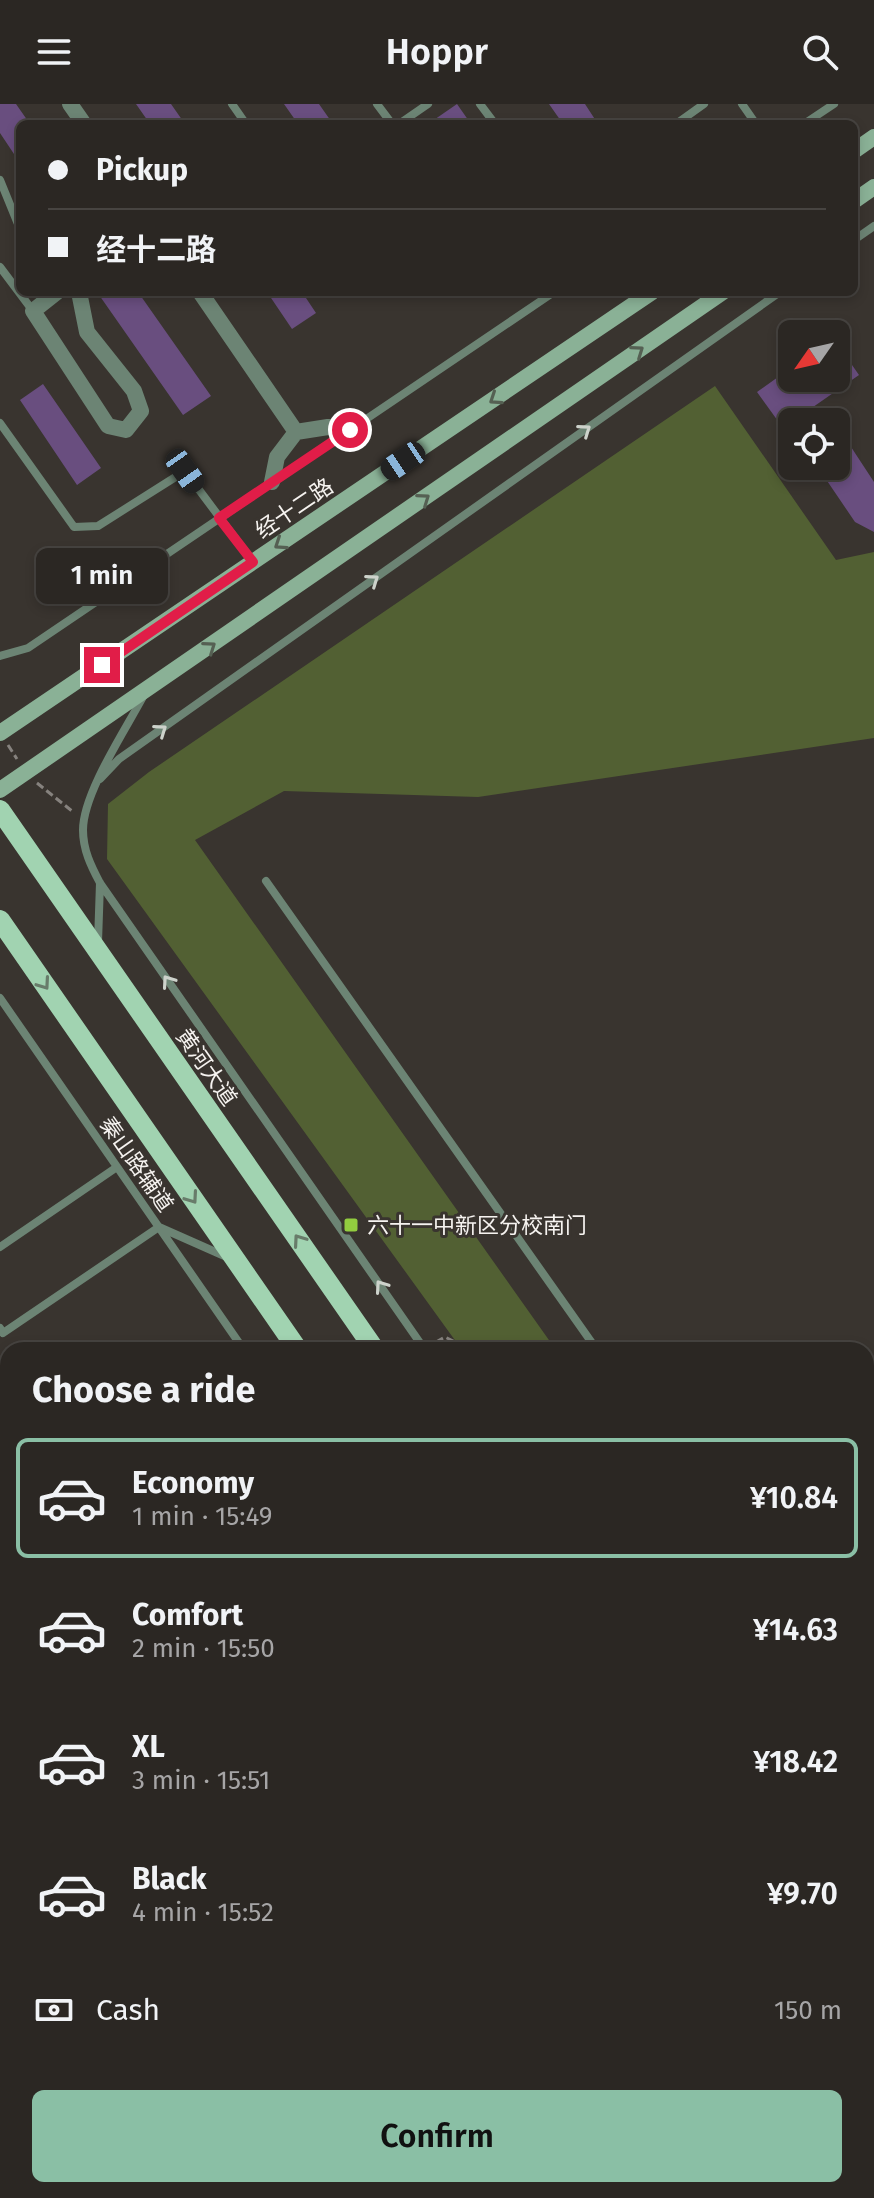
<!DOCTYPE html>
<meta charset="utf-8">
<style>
body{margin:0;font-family:"Fira Sans","Noto Sans SC",sans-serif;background:#332f2b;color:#f1f3f6;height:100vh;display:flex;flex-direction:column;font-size:30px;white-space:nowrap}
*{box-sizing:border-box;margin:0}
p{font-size:26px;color:#a6a5a6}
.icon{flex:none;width:44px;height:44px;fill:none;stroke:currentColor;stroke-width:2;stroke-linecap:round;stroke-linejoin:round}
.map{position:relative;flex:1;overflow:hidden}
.sheet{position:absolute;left:0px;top:1238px;width:874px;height:856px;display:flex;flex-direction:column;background:#2b2723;border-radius:24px 24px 0 0;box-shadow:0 4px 12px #0003,0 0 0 2px #474441}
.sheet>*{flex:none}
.guide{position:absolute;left:16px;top:16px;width:842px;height:176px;border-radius:12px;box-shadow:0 4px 12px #0003,0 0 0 2px #474441;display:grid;align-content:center;height:176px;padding:0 32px;background:#2b2723}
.needle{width:52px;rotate:236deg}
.fabs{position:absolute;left:778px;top:216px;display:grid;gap:16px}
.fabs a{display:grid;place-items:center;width:72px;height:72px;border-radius:12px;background:#2b2723;box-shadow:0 4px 12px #0003,0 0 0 2px #474441;font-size:40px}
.end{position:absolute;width:36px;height:36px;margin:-18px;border:10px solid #e11d48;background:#fff;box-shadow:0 0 0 4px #fff}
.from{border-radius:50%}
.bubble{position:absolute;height:56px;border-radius:12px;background:#2b2723;box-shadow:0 4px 12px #0003,0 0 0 2px #474441;font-size:26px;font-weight:600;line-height:56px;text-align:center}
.car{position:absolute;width:24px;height:48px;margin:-24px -12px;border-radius:10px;box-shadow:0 0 6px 2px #0007;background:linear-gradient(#222 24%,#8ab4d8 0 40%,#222 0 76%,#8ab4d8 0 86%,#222 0)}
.guide b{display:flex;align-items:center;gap:28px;height:76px;font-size:30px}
.guide b+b{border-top:2px solid #474441}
.guide i{width:20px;height:20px;background:#f1f3f6}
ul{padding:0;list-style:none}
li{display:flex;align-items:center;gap:24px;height:120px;margin:0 16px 12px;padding:0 16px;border:4px solid transparent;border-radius:12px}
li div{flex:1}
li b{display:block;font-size:30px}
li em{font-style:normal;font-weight:600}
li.current{border-color:#8abfa5}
li>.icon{width:72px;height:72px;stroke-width:1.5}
h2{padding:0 32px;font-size:36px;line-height:96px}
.pay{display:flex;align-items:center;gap:20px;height:88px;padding:0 32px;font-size:30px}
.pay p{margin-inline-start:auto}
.button{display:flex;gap:16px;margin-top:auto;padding:16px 32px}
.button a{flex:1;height:92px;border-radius:12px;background:#8abfa5;color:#111;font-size:32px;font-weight:600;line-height:92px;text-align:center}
header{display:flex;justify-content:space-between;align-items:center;height:104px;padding:0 32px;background:#2b2723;font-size:36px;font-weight:600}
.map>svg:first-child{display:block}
.green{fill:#526033}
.building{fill:#694e7f}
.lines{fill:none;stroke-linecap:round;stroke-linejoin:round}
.path{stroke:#86827e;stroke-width:3;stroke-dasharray:8 4;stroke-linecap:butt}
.service{stroke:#6c8474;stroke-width:8}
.minor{stroke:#6c8474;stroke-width:16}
.tertiary{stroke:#6c8474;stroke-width:16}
.secondary{stroke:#8ab196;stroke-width:16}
.primary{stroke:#a1d3b1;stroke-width:20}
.oneway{stroke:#556053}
.oneway2{stroke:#cdd2cb}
.oneway3{stroke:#687c6a}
.route{stroke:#e11d48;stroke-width:10}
.poi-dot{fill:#92cd3f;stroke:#39342f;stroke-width:3}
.labels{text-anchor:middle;stroke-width:6;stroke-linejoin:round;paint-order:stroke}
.street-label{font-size:22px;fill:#f6f3f0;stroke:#39342f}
.poi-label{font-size:22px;fill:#f6f3f0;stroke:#39342f;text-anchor:start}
</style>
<header><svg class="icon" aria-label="menu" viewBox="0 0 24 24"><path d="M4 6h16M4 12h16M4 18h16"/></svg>Hoppr<svg class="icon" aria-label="search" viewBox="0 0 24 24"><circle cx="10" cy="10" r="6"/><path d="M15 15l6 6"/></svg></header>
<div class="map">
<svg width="874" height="2094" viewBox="0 0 874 2094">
<rect width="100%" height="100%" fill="#39342f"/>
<!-- green -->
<path class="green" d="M715,282L836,456L874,448V634L478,693L284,687L195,736L556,1246H462L107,755L108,700L149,668Z
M866,1683L874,1695V1769L866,1774Z"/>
<!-- building -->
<path class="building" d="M0,0H16L30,20H20V59L0,29Z
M136,0H171L185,20H150Z
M284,0H319L333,20H298Z
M457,0L471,20H428Z
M549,0H585L598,20H563Z
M97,188H138L211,292L183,311Z
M267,188H302L316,209L292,225Z
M836,238L859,271L783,324L757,288L792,263V274H836Z
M43,280L101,364L77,381L20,296Z
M836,320L874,378V428L855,418L817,362H836Z"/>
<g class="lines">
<!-- path -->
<path class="path" d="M8,641L17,655
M37,679L72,707
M436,1238L445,1233L471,1246
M0,1862L8,1856
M0,1930L8,1927"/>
<!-- service -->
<path class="service" d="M232,0L246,20
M377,0L392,20
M480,0L495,20
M742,0L756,20
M399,20L428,0
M676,20L704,0
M804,20L834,0
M0,76L20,125
M854,136L874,122
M0,163L33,207
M0,319L74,423L98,422L185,367L253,458
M0,552L28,544L554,188
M144,591C126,625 83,689 83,726C83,746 91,762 100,779L425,1246
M100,675L119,655L780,188
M266,777L597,1246
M98,838L100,779
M0,894L244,1246
M0,1143L117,1063
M0,1224L3,1229L159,1123L229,1154
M866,1641L874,1653
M866,1831L874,1826
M0,2045L8,2058
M25,2086L30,2094
M826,2086L832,2094
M488,2094L499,2086
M623,2094L635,2086"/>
<!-- minor -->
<path class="minor" d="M70,0L84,20
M57,188L33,207L108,322L126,326L141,307L134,287L87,228L79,188
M200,188L296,328
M272,378L277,353L296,328L328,323L350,326
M0,1568L8,1562
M0,1824L8,1836
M175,2086L181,2094"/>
<!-- tertiary -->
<path class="tertiary" d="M866,1878L874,1872
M547,2094L559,2086"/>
<!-- secondary -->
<path class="secondary" d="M854,47L874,33
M854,97L874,83
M0,629L652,188
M0,686L723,188"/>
<!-- primary -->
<path class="primary" d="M0,706L375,1246
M0,816L298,1246
M866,1951L874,1963
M866,2067L874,2079"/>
</g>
<!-- one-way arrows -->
<defs><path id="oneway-chevron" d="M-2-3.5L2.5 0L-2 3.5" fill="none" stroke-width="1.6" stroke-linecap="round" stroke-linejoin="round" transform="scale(2)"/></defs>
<g class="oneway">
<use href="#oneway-chevron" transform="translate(638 247) rotate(-35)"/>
<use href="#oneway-chevron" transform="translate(495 295) rotate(146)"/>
<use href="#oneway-chevron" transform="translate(424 395) rotate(-35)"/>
<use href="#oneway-chevron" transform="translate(280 440) rotate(146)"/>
<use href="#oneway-chevron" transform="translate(210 543) rotate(-35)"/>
</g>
<g class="oneway2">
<use href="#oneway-chevron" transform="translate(585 326) rotate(-35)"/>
<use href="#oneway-chevron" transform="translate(373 476) rotate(-35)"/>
<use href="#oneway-chevron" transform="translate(161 626) rotate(-35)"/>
<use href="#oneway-chevron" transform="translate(168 877) rotate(-125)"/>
<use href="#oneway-chevron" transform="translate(381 1182) rotate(-125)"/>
</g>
<g class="oneway3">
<use href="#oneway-chevron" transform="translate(44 880) rotate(55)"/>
<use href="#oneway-chevron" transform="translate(192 1094) rotate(55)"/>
<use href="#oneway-chevron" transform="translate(299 1136) rotate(-125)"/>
</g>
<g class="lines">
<!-- route -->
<path class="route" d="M102,561L253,458L219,414L350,326"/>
</g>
<!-- markers -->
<rect class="poi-dot" x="343" y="1113" width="16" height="16" rx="4"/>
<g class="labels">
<!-- street labels -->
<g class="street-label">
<text transform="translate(294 404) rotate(-34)" y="8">经十二路</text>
<text transform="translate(207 963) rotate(55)" y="8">黄河大道</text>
<text transform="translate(137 1060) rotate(55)" y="8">秦山路辅道</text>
</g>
<!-- poi labels -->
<g class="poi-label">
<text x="367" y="1129">六十一中新区分校南门</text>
</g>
</g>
</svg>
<div class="fabs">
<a><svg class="needle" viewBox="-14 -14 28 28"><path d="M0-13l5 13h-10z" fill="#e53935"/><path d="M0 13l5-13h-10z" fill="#a6a5a6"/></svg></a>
<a><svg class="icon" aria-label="locate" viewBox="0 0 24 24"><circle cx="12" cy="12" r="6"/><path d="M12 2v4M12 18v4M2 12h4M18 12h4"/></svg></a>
</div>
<i class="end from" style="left:350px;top:326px"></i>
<i class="end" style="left:102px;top:561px"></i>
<div class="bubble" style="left:36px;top:444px;width:132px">1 min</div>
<i class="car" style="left:403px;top:357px;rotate:236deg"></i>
<i class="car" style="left:185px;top:367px;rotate:145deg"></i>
<div class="guide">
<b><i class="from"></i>Pickup</b>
<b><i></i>经十二路</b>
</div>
<section class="sheet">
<h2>Choose a ride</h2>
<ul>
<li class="current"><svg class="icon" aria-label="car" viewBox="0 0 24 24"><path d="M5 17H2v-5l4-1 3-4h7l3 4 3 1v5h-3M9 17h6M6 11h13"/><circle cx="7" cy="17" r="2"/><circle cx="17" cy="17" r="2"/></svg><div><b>Economy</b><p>1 min · 15:49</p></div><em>¥10.84</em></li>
<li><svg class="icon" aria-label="car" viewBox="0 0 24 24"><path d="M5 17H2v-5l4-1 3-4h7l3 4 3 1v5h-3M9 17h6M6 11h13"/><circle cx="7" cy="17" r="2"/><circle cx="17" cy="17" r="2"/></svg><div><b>Comfort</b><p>2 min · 15:50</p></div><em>¥14.63</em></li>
<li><svg class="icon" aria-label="car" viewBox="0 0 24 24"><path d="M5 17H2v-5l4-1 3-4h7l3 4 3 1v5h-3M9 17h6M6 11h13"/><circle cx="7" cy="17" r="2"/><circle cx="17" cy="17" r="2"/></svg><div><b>XL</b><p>3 min · 15:51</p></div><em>¥18.42</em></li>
<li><svg class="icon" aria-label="car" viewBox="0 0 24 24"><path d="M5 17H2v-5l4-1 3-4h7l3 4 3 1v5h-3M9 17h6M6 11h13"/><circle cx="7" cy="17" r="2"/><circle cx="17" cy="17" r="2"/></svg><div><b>Black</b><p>4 min · 15:52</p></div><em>¥9.70</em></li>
</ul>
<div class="pay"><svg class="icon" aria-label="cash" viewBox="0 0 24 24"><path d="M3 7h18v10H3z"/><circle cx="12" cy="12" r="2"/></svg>Cash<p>150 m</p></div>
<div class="button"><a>Confirm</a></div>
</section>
</div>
